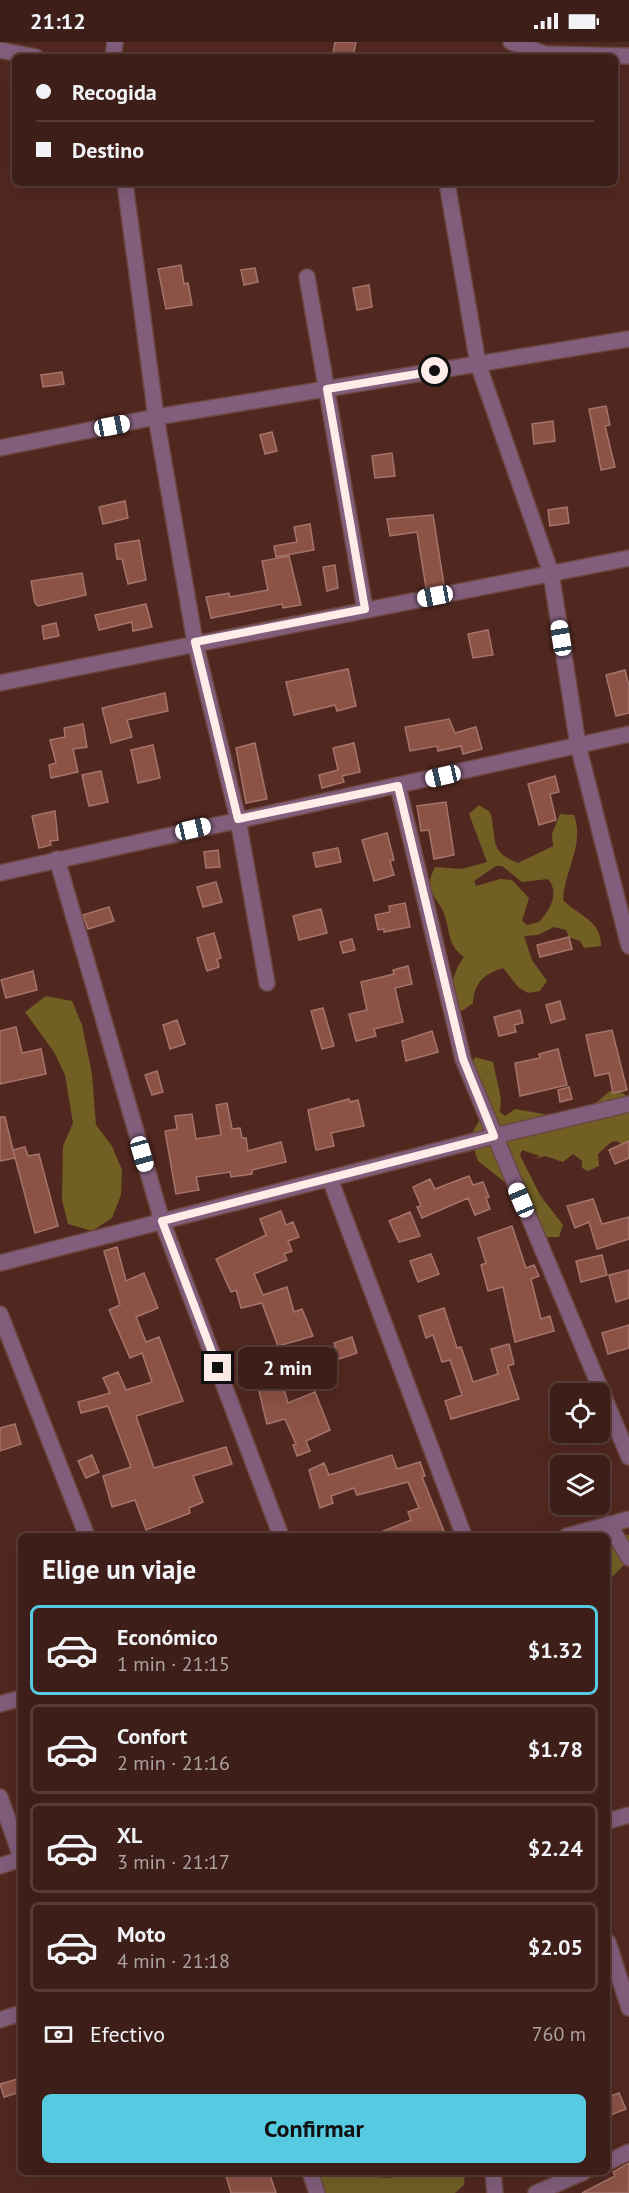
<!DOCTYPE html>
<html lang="es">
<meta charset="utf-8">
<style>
body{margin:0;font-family:"PT Sans",sans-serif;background:#442721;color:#f1f3f6;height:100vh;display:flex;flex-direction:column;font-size:22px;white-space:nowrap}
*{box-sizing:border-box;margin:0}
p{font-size:20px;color:#ada2a2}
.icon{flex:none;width:33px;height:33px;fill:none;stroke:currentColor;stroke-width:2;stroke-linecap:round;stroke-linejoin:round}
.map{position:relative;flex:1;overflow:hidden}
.sheet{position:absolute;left:18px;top:1491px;width:592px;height:642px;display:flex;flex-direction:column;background:#3d1e18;border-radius:9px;box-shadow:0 6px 24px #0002,0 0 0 2px #563c37}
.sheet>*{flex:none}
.guide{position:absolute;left:12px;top:12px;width:606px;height:132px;border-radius:9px;box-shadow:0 6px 24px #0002,0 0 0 2px #563c37;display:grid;align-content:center;height:132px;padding:0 24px;background:#3d1e18}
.fabs{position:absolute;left:550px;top:1341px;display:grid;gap:12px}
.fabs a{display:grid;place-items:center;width:60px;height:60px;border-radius:9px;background:#3d1e18;box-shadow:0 6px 24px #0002,0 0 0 2px #563c37;font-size:30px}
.end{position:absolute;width:27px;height:27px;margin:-14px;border:8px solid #fdece8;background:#111;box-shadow:0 0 0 3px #111}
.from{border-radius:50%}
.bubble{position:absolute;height:42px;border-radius:9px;background:#3d1e18;box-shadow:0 6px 24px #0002,0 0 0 2px #563c37;font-size:20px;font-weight:700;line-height:42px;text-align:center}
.car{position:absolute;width:18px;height:36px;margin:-18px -9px;border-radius:8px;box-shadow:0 0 4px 2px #0007;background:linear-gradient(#fff 24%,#345 0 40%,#fff 0 76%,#345 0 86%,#fff 0)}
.guide b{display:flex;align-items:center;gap:21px;height:57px;font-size:22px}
.guide b+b{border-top:2px solid #563c37}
.guide i{width:15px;height:15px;background:#f1f3f6}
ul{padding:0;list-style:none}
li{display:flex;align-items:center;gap:18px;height:90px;margin:0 12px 9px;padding:0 12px;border:3px solid #563c37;border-radius:9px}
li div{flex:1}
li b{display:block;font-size:22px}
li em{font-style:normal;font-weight:700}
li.active{border-color:#55cae0}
li>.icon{width:54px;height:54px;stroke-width:1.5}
h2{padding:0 24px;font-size:27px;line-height:72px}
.pay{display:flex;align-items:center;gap:15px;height:66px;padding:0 24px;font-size:22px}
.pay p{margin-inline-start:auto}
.button{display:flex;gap:12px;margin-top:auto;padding:12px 24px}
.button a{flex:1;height:69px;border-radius:9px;background:#55cae0;color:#111;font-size:24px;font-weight:700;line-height:69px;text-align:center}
.status{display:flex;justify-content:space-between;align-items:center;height:42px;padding:0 30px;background:#3d1e18;direction:ltr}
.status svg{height:16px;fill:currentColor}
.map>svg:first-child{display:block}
.forest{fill:#715f24;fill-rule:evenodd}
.building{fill:#8c5246;stroke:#a5746a;stroke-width:1.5}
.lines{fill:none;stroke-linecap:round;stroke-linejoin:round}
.minor-casing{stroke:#6d4740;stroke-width:18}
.minor{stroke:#825e7c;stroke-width:15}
.route{stroke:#fdece8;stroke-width:8}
</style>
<div class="status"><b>21:12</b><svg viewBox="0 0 49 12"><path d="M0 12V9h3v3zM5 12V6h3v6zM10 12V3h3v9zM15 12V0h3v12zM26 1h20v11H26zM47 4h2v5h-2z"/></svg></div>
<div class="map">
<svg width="629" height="2151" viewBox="0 0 629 2151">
<rect width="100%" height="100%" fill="#512820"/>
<!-- forest -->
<path class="forest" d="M479,763L490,770C498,796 487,809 518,821L553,804L552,792L560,772L574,773C585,803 564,829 563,858C579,874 602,879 601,904L584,906L580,899L569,895L566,888L554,885L538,893L524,894L532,918L547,939L540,949L528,951L518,945L503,926C484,932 474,941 473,961L462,969L451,963C452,944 452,931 464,915C446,902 451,888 443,869C440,862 433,855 431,848C428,839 432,832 435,825L462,827L487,820L469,772ZM496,824H502L522,840L548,837C560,851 550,868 539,880L527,883L522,879L529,856L512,838L500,837L476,844L474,839Z
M46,954L72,959L82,983L92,1032L96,1083L112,1104L122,1128L121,1153L112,1176L92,1189L68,1182L62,1158L63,1104L73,1081L65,1033L54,1010L25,970Z
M475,1015L493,1020L501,1057L500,1070L505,1074L515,1067L555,1074L566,1068L591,1065L610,1049L617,1048L629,1055V1108L617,1099L611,1100L598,1112L599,1124L588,1129L582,1126V1119L573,1112L563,1120L545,1114L534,1117L540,1114L522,1108L520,1113L540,1153L563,1183L559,1195H546L511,1145L478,1119L470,1095L480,1077C475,1057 463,1037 475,1015Z
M629,1493V1518L612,1535L608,1551V1495Z
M320,2130H363V2134L389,2136L415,2130H465L464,2143L455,2151H319L316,2146Z"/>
<!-- building -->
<path class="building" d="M335,0H356L353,15L333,12Z
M181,223L184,242L188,241L192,263L166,267L158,227Z
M255,226L258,240L244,243L241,228Z
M369,243L372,265L357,268L353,246Z
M62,330L64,342L43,345L41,333Z
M606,364L610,383L605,384L615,425L601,428L589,367Z
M553,379L555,399L534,402L532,382Z
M272,390L277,409L265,412L260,393Z
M392,411L395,434L375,436L372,414Z
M125,459L128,476L103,482L99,465Z
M567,465L569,481L550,484L548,468Z
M433,473L444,543L426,546L417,490L390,494L387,477Z
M310,482L314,508L276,515L274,504L297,500L294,485Z
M139,498L146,538L128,542L122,517H117L115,502Z
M289,514L301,563L283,566L282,562L211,576L206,555L229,551L230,555L268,548L262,519Z
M335,523L338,546L327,549L323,525Z
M82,531L86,553L38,564L35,561L31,539Z
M146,562L152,585L133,589L132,580L99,588L95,573Z
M56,581L59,594L44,597L42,584Z
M488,588L493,613L473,616L468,592Z
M348,627L356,664L337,669L335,663L294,673L286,640Z
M625,628L629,644V671L616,674L606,633Z
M165,651L168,669L127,678L132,695L111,701L102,666Z
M449,677L455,691L476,685L482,707L463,712L461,704L438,709L437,704L410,709L405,685Z
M83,682L87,705L73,707L78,730L51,736L49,723L56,721L50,698L65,695L64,686Z
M255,701L267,757L246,761L236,706Z
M354,701L360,730L342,734L344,740L322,746L319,733L338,728L333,706Z
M153,703L160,736L138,741L131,708Z
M101,729L108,760L89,764L82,733Z
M555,734L559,750L550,752L556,778L539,783L528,742Z
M446,760L454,813L434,817L429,788L421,789L417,764Z
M55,769L58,798L50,799L51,803L39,806L32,774Z
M387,791L394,818L390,819L394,833L374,839L362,798Z
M338,806L341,820L316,825L313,811Z
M218,808L220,825L206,826L204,810Z
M216,840L222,860L203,865L197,845Z
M405,861L410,885L384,890V887L378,888L375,873L390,870L389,864Z
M109,865L114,879L88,887L83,873Z
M321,867L327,891L299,898L293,874Z
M214,891L221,916L217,917L219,925L207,929L197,896Z
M569,895L572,907L540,915L537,903Z
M352,897L355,908L343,911L340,900Z
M408,924L412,942L395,946L403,980L374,987L376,994L356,999L349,972L367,968L361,940L394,932L393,928Z
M33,929L37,948L6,956L1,938Z
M560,959L565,977L551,981L546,963Z
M323,966L334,1004L322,1007L311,969Z
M520,968L523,981L514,983L516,990L499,994L494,975Z
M177,978L185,1002L170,1007L163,983Z
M16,985L22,1011L41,1007L46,1032L0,1042V989Z
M612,988L627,1048L613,1051L609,1031L595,1034L586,993Z
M432,989L438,1010L406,1019L402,999Z
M558,1007L567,1043L520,1054L515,1021L540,1016L539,1012Z
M157,1029L163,1050L152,1053L145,1033Z
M569,1045L572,1057L560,1060L558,1048Z
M349,1057L350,1060L358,1058L364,1084L331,1091L334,1104L316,1108L308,1068Z
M227,1061L232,1087L240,1086L242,1096H246L248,1109L281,1100L286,1120L252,1128V1132L231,1135L230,1130L196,1135L199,1148L176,1152L165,1089L177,1087L175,1074L192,1072L196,1097L221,1093L216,1063Z
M0,1075H5L15,1116L0,1119Z
M629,1099V1116L615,1122L609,1108Z
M25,1105L28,1114L39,1112L58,1184L35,1191L13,1108Z
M469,1134L473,1143L483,1140L489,1155L486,1156L490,1167L475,1173L468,1156L422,1176L417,1165L421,1164L413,1145L430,1137L435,1147Z
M593,1157L602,1182L629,1175V1197L597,1207L589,1180L575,1186L567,1164Z
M281,1169L286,1183L293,1180L299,1195L288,1199L292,1209L284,1212L287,1218L254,1232L263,1253L287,1245L294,1270L302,1267L313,1294L278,1304L262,1261L241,1266L236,1248L231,1250L216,1217L266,1193L260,1177Z
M410,1170L420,1194L399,1200L389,1179Z
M512,1184L526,1226L534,1223L539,1234L531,1237L541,1277L550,1274L554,1289L515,1300L503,1245L488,1249L481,1223L486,1221L478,1196Z
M117,1205L126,1239L144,1231L158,1266L136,1275L146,1300L159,1295L183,1359L136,1374L154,1426L226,1405L232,1422L193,1434L203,1460L189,1466L190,1471L146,1488L135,1458L112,1465L103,1434L131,1425L108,1364L81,1371L78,1360L110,1351L103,1336L118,1330L126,1348L152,1340L142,1311L130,1316L109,1268L120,1263L104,1209Z
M431,1212L439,1232L418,1240L410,1219Z
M602,1213L607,1233L581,1240L576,1219Z
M629,1228V1256L616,1260L609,1233Z
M444,1266L457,1306L461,1305L473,1340L498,1332L491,1307L509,1302L514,1322L508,1324L519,1357L451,1377L445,1359L462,1353L450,1318L442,1320L433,1293L426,1296L419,1274Z
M629,1283V1306L608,1312L602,1291Z
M352,1295L357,1311L339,1317L334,1301Z
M267,1312L275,1335L280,1333L288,1361L315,1350L330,1388L306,1399L310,1409L297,1414L293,1403L296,1402L285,1377L267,1382L256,1337L252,1338L246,1319Z
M15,1382L21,1402L0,1409V1386Z
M92,1413L99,1430L86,1436L78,1419Z
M392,1413L397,1427L420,1420L425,1434L422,1435L446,1494H371L411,1478L408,1470L419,1466L408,1440L357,1453L354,1446L331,1454L333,1461L320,1466L309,1428L324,1421L329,1433Z
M21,2036V2050L4,2055L0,2042Z
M619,2051L626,2067L608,2074V2055Z
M629,2121V2151H582L615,2134L613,2130Z
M225,2130H269L276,2151H231Z"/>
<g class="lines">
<defs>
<path id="minor" d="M511,0L545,12L629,14
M0,8L36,15
M113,15L115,0
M125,141L156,375L195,600L238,777L267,941
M447,141L478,322L551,531L578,703L629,904
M307,235L365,567
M0,406L156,375L629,297
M0,641L629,516
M398,744L463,1017L629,1415
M57,817L162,1179L281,1494
M0,831L629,692
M330,1137L464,1494
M0,1221L494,1094L629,1062
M0,1272L87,1494
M609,1482L629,1516
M567,1494L629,1477
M0,1662L21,1656
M0,1755L21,1815
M608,1779L629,1773
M0,1824L21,1817
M608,1900L629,1966
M0,1978L21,1971
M608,2120L629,2110
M310,2130L317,2151
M493,2130L495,2151
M536,2151L584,2130"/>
</defs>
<!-- minor casing -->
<use href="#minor" class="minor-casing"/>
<!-- minor -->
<use href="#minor" class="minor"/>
</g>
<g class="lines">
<!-- route -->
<path class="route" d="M218,1326L162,1179L494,1094L463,1017L398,744L238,777L195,600L365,567L327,347L435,329"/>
</g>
</svg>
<div class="fabs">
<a><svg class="icon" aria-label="locate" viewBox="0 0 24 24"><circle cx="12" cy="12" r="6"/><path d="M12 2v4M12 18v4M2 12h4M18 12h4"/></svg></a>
<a><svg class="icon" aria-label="layers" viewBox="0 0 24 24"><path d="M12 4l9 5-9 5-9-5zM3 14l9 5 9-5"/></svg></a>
</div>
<i class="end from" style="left:435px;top:329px"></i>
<i class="end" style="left:218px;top:1326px"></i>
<div class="bubble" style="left:238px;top:1305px;width:99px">2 min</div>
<i class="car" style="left:112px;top:384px;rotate:79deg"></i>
<i class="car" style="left:435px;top:554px;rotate:259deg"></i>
<i class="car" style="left:561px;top:596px;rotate:351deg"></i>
<i class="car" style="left:443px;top:734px;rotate:257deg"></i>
<i class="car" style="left:193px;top:787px;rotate:77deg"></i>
<i class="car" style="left:142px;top:1112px;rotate:164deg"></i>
<i class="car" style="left:521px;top:1158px;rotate:337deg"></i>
<div class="guide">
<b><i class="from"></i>Recogida</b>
<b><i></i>Destino</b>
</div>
<section class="sheet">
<h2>Elige un viaje</h2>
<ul>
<li class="active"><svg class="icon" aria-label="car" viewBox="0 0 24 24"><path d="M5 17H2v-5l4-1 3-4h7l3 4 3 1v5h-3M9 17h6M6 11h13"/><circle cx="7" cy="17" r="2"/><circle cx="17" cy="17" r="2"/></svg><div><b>Económico</b><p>1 min · 21:15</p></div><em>$1.32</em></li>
<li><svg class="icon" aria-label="car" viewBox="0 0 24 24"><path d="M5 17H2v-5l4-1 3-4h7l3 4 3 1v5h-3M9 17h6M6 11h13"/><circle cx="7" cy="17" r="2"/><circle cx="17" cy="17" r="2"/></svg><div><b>Confort</b><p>2 min · 21:16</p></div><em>$1.78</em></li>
<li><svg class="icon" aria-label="car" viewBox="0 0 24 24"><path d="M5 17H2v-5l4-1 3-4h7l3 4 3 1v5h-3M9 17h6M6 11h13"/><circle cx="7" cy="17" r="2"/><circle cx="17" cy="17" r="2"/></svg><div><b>XL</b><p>3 min · 21:17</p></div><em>$2.24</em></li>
<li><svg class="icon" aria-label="car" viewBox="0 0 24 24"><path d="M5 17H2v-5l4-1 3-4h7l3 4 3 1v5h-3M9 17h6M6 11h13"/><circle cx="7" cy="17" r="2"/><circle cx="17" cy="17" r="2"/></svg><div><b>Moto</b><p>4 min · 21:18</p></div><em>$2.05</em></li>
</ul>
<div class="pay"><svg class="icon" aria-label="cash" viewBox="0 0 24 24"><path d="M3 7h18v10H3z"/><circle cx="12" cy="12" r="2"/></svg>Efectivo<p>760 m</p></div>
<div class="button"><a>Confirmar</a></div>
</section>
</div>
